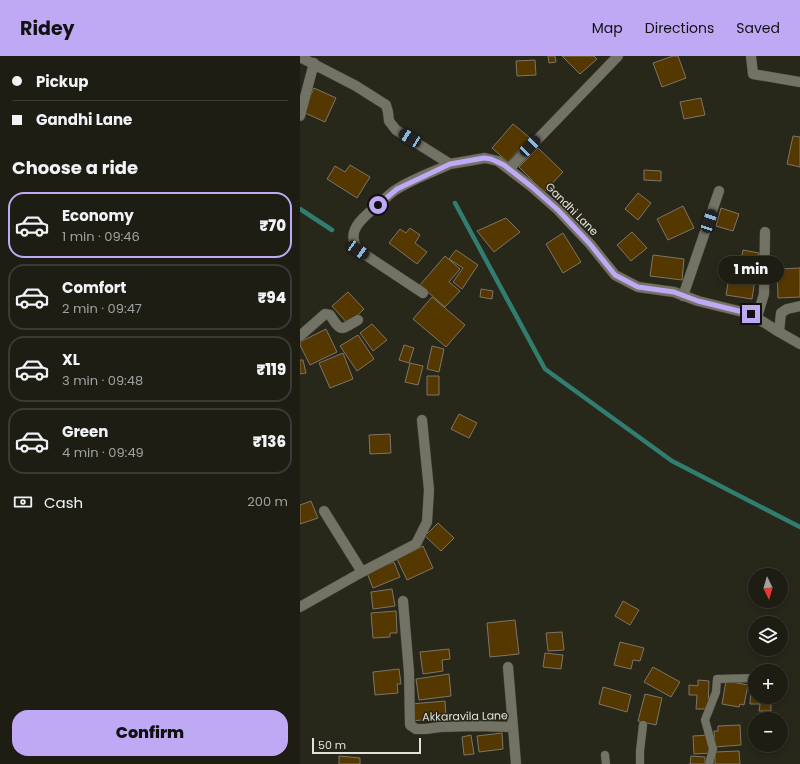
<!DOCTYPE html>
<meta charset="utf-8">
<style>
body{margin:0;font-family:Poppins,sans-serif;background:#25261d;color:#f1f3f6;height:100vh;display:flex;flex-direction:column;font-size:15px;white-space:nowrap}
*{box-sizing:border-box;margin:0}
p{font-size:13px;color:#a0a2a0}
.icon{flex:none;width:22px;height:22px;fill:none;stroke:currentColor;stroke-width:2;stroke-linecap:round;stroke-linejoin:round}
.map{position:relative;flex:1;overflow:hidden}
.side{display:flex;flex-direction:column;background:#1d1d14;width:300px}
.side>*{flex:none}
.banner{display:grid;align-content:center;height:88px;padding:0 12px;background:#1d1d14}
.needle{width:26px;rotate:175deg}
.buttons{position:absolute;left:448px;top:512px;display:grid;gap:8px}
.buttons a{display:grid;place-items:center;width:40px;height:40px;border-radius:50%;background:#1d1d14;box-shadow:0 2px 6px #0003,0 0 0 1px #3b3b34;font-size:20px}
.scale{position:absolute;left:12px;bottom:10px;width:109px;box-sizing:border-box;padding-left:4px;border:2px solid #e1e2da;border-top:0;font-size:11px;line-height:14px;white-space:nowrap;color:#e1e2da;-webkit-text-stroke:3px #27271a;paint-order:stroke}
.end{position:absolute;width:18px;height:18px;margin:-9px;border:5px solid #bfa9f4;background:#111;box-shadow:0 0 0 2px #111}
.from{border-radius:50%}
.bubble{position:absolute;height:28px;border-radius:14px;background:#1d1d14;box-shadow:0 2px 6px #0003,0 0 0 1px #3b3b34;font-size:13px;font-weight:800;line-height:28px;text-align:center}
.car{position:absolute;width:12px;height:24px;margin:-12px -6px;border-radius:5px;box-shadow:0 0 3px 1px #0007;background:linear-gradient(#222 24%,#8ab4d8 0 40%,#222 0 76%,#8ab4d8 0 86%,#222 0)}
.banner b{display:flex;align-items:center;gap:14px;height:38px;font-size:15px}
.banner b+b{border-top:1px solid #3b3b34}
.banner i{width:10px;height:10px;background:#f1f3f6}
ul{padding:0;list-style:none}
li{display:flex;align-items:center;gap:12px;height:66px;margin:0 8px 6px;padding:0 4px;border:2px solid #3b3b34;border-radius:16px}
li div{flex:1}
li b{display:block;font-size:15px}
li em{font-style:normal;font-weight:800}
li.selected{border-color:#bfa9f4}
li>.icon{width:36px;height:36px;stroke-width:1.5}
h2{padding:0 12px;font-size:18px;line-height:48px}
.pay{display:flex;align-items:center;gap:10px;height:44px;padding:0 12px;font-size:15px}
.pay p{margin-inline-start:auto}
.button{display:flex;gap:8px;margin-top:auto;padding:8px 12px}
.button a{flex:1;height:46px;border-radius:16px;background:#bfa9f4;color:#111;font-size:16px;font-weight:800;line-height:46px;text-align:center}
header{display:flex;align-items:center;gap:24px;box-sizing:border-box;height:56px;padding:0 20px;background:#bfa9f4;color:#111}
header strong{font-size:19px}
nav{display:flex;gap:22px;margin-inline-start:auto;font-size:14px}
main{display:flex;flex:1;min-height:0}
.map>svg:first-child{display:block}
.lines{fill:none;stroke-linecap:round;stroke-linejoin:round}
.stream{stroke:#317e71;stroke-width:4.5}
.building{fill:#553800;stroke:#7e7568}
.lane-casing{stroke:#424238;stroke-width:9}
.street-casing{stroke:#424238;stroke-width:11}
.lane{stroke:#727364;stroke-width:8}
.street{stroke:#727364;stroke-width:10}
.route{stroke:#bfa9f4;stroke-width:5}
.labels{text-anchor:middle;stroke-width:3;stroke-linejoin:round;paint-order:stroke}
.street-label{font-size:11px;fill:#e1e2da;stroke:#27271a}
</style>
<header>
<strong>Ridey</strong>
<nav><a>Map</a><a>Directions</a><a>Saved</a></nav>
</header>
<main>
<section class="side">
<div class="banner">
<b><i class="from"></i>Pickup</b>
<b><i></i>Gandhi Lane</b>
</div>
<h2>Choose a ride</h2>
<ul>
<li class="selected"><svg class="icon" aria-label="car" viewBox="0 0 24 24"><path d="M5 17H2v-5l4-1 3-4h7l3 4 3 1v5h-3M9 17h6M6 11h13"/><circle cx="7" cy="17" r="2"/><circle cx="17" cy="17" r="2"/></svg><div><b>Economy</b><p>1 min · 09:46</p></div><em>₹70</em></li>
<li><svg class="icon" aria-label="car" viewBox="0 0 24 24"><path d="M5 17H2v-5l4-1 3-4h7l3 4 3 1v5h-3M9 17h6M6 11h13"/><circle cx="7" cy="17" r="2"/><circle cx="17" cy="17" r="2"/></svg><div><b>Comfort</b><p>2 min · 09:47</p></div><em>₹94</em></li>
<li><svg class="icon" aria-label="car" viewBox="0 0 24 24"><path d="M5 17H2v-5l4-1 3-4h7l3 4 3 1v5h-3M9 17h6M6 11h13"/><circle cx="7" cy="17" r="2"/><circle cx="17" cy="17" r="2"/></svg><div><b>XL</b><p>3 min · 09:48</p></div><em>₹119</em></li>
<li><svg class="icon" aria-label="car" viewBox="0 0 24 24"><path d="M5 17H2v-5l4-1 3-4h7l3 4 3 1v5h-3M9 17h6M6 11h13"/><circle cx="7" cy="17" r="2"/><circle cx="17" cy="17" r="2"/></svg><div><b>Green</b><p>4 min · 09:49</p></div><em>₹136</em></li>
</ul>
<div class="pay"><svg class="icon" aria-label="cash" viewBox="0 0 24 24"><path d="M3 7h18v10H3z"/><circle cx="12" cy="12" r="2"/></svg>Cash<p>200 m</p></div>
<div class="button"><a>Confirm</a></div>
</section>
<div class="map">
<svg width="500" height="708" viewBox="0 0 500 708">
<rect width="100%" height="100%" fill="#27271a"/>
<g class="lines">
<!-- stream -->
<path class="stream" d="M155,147L245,313L372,405L500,471
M0,153L32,174"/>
</g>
<!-- building -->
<path class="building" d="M248,0H255L256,6L249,7Z
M262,0H294L297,3L280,18Z
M373,0H378L386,22L362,31L353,7Z
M235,4L236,19L217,20L216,5Z
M14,32L36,42L25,66L3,56Z
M401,42L405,59L384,63L380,46Z
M213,68L230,82L208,106L192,92Z
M493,80L500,81V111L487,108Z
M238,92L263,116L244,136L219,111Z
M50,109L70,121L57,142L27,123L35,110L45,116Z
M344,114L361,115V125L344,124Z
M338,137L351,147L338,164L325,153Z
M383,150L394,172L368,184L357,163Z
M421,152L439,158L433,175L416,170Z
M206,162L220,176L194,196L177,175Z
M110,172L120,179L115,187L127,196L117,208L89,187L100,173L106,177Z
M332,176L347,192L331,205L317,189Z
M263,177L281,206L263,217L246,188Z
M156,194L178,209L162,233L153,226L163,212L149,203Z
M443,194L459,197L452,243L426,239L431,209L440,210Z
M353,199L384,203L382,224L350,220Z
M145,200L160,213L149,226L160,235L145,251L120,229Z
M500,212V241L478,242L477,213Z
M181,233L193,235L192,243L180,241Z
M48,236L64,253L48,268L32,250Z
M132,241L165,269L146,291L113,263Z
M72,268L87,284L73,295L60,277Z
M26,273L37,296L10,309L0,289V286Z
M58,279L74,303L57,315L40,290Z
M104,289L114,292L109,307L99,304Z
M132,290L144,293L139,316L127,313Z
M43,297L53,323L30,332L19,307Z
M0,304H3L6,317L0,318Z
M110,307L123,310L118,329L105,326Z
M127,320H139V339H127Z
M159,358L177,367L169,382L151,373Z
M90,378L91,397L70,398L69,379Z
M11,445L18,462L0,468V449Z
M138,467L154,482L141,495L125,480Z
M123,490L133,512L107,524L97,503Z
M94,506L100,521L73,532L67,517Z
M92,533L95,550L73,553L71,536Z
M323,545L339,554L330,569L315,560Z
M96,555L97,577H90V581L73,582L71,557Z
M215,564L219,598L190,601L187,567Z
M262,576L264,594L248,595L246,577Z
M320,586L344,592L340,605L333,604L331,613L314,609Z
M149,593L150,603L142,604L143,615L123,618L120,596Z
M245,597L263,599L261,613L243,611Z
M353,611L380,626L371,641L344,626Z
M99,613L101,628H97L98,637L75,639L73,616Z
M149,618L151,640L119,644L116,623Z
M398,624L409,625L408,653H396L397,639H389V629L398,630Z
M426,625L448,629L444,649L440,648L439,651L422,648Z
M451,626L455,627V641H477V645H471V655H459L460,648H450Z
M303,631L331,639L327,656L299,648Z
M345,638L362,642L356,669L338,665Z
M145,645L146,661L113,665L111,648Z
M440,669L441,689L415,691L414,675H418V670Z
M202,677L203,693L179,696L177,680Z
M171,679L174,698L164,699L162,681Z
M409,679L410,697L394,698L393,680Z
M439,695L440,708H415V696Z
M39,700L60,702V708H39Z
M391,700L405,701V708H390Z"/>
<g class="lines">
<defs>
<path id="lane" d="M305,699L306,708
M340,708V695L343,669
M409,708L413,693L405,664L416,636L417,623L455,622"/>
<path id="street" d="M451,0L453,18L500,26
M0,1L56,30L86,49L88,56L89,65L96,74L150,108L185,102L198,105L232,131L258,154L290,188L315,219L338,231L374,236L398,245L451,258L479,276L500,288
M0,60L14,7
M209,113L318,0
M123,237L58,194C44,174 65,160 78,149C84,144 90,137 97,133C113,123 133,116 150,108
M383,240L419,135
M457,261L464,238L465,176
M479,276L481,257L487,253L500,250
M0,280L25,258L30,259C42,277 40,274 58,264
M24,455L62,516
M103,545L109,616L110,669L116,673H126L140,671L176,670L213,671L216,708
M0,551L62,516L116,488L127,466L129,434L122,364
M208,611L213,671"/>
</defs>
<!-- lane casing -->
<use href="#lane" class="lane-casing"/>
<!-- street casing -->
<use href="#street" class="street-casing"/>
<!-- lane -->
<use href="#lane" class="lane"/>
<!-- street -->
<use href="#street" class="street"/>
</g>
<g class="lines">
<!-- route -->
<path class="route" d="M78,149L97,133L150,108L184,102L191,103L204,109L232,131L258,154L290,188L315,219L338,231L374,236L398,245L451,258"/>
</g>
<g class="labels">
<!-- street labels -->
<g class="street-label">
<text transform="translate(272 153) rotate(45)" y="4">Gandhi Lane</text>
<text transform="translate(165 660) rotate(-1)" y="4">Akkaravila Lane</text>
</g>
</g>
</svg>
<div class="buttons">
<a><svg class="needle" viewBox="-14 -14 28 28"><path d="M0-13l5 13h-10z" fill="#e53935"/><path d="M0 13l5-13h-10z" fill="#a0a2a0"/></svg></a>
<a><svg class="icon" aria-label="layers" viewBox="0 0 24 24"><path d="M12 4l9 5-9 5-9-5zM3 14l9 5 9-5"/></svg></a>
<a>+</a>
<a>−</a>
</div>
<div class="scale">50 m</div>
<i class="end from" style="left:78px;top:149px"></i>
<i class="end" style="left:451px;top:258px"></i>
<div class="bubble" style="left:418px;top:200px;width:66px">1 min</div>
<i class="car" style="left:110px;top:82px;rotate:302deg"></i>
<i class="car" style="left:230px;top:90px;rotate:44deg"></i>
<i class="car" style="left:409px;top:165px;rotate:19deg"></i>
<i class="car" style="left:58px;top:194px;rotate:124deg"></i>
</div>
</main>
